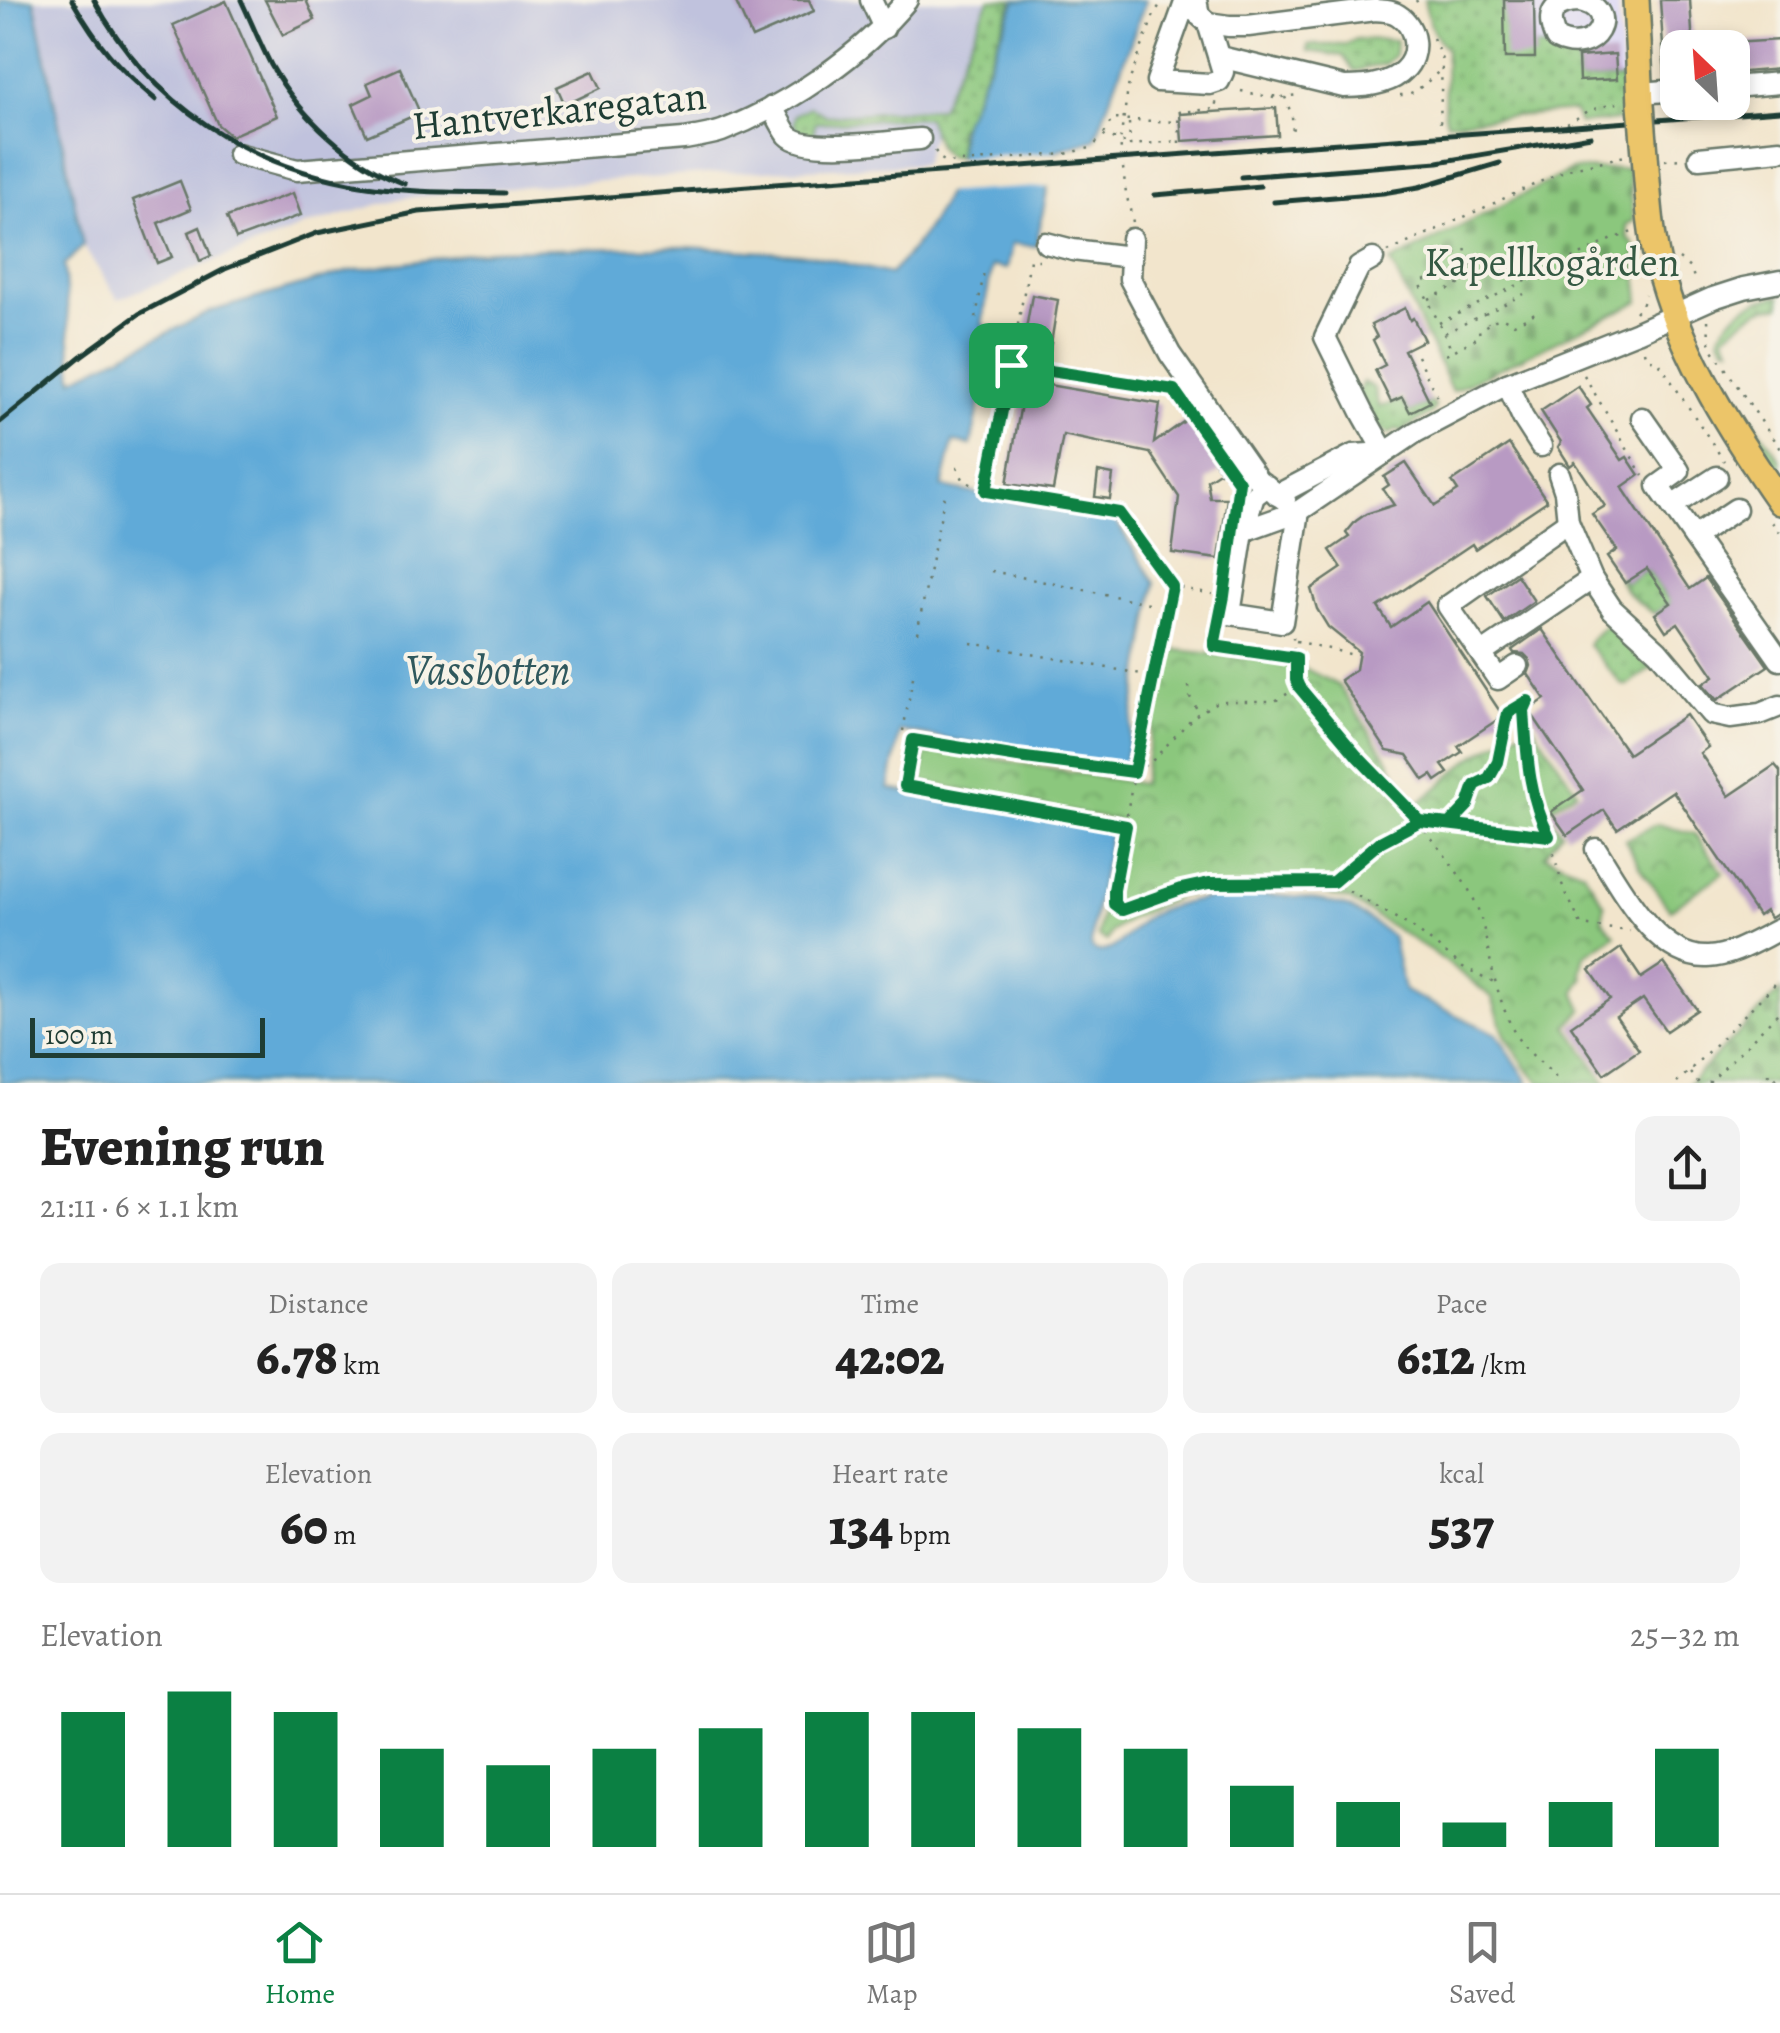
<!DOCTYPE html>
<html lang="en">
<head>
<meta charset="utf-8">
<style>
  :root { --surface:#fff; --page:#f2f2f2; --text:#222; --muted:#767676; --line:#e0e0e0; --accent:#0b8043 }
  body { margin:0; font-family:Alegreya,serif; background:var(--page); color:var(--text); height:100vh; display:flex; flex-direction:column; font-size:38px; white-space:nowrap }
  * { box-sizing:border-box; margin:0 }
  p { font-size:32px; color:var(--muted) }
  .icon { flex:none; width:55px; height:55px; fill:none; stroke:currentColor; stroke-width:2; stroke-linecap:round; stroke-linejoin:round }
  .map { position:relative; height:1083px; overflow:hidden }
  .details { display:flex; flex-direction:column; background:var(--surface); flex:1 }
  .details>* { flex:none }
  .needle { width:65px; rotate:335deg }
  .tools { position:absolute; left:1660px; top:30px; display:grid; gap:20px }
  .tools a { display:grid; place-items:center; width:90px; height:90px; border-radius:20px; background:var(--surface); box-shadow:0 5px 15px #0003; font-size:50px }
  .scale { position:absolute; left:30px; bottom:25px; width:235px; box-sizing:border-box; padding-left:10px; border:5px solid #1f3d34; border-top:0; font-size:28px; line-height:35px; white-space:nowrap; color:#1f3d34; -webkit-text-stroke:8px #f7f3e8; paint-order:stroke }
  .pin { position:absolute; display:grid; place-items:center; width:85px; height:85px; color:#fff; margin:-42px; border-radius:20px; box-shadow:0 5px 15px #0006 }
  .round { display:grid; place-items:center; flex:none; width:105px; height:105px; border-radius:20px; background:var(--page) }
  .headline { display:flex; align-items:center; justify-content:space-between; height:170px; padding:0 40px }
  h1 { font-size:55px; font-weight:800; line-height:75px }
  .stats { display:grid; grid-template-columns:repeat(3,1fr); gap:15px; height:170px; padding:10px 40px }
  .stats div { display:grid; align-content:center; border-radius:20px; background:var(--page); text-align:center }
  .stats b { font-size:50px; font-weight:800 }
  .stats small { font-size:28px; font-weight:400 }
  .stats p { font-size:28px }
  .chart { height:280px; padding:20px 40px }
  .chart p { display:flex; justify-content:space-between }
  .chart svg { width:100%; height:180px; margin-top:10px; stroke:var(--accent); stroke-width:6 }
  .tabs { display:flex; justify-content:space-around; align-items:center; height:140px; border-top:2px solid var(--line); background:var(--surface); font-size:28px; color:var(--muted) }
  .tabs a { display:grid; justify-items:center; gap:5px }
  .tabs .active { color:var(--accent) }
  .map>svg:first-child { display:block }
  .built { fill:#dad6f7 }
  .industrial { fill:#c0c2dd }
  .grass { fill:url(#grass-dots); stroke:#558258; stroke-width:2.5 }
  .cemetery { fill:url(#cemetery-stones); stroke:#558258; stroke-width:2.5 }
  .park { fill:url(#park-crowns); stroke:#558258; stroke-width:2.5 }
  .water { fill:#60aad8; stroke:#407486; stroke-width:2.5 }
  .pier { fill:#f2e5cc }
  .building { fill:#b89ac3 }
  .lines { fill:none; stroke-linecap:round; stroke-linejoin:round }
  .minor-casing { stroke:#697869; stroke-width:25 }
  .major-casing { stroke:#697869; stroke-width:30 }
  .path { stroke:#697869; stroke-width:2.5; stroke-dasharray:2.5 8; stroke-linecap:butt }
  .minor { stroke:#fff; stroke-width:20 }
  .major { stroke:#ecc569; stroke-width:25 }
  .rail { stroke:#1f3d34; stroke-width:5 }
  .major-bridge-casing { stroke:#697869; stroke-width:30; stroke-linecap:butt }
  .major-bridge { stroke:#ecc569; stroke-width:25 }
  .route-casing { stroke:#fff; stroke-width:20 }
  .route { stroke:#0b8043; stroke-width:12 }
  .labels { text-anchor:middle; stroke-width:8; stroke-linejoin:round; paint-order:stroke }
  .street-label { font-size:40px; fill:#1f3d34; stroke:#f7f3e8 }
  .park-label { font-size:40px; fill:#355943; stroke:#f7f3e8 }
  .water-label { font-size:42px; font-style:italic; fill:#2f585d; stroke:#f7f3e8 }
</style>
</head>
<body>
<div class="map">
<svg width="1780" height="1083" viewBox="0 0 1780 1083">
  <defs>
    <pattern id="grass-dots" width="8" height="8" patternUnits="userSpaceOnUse" patternTransform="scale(2.5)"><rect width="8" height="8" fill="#8bc77d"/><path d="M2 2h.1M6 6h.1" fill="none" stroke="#71a367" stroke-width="1.8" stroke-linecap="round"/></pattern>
    <pattern id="cemetery-stones" width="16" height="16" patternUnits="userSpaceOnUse" patternTransform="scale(2.5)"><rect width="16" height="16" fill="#8bc77d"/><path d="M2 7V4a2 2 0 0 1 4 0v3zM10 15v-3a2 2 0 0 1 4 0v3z" fill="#71a367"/></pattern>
    <pattern id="park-crowns" width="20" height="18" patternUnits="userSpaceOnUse" patternTransform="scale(2.5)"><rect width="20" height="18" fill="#8bc77d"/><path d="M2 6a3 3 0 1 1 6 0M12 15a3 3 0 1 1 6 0" fill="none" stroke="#71a367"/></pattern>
  </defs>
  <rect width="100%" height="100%" fill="#f7f3e8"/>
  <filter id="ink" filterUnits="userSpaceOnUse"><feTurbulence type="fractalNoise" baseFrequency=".01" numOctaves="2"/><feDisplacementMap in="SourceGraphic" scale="20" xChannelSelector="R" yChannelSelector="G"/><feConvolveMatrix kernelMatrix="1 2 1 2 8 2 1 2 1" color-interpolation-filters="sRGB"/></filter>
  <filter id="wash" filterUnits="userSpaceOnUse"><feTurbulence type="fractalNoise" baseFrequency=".0048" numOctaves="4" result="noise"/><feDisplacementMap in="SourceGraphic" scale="40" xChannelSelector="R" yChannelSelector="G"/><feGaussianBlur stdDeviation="2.25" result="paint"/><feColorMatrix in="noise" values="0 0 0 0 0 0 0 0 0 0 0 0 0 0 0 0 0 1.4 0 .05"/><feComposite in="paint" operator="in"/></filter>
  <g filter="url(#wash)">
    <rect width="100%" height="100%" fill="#f2e5cc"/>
    <!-- built -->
    <polygon class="built" points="1504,0 1618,0 1622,79 1579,81 1577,52 1535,58 1505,58"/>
    <!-- industrial -->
    <polygon class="industrial" points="35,0 989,0 940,108 923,164 720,173 513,187 398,199 305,226 118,299 83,246"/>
    <!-- grass -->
    <g class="grass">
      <polygon points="989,0 1013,0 968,113 958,129 959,156 947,156 939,148 927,117 815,123 813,137 799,134 794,123 795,115 810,107 827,116 940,108"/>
      <path d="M1424,0H1504L1534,47L1577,51L1579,81L1622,79V120L1579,124L1574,111L1447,122L1444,112L1446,49C1431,32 1429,21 1424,0Z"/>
      <polygon points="1356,39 1396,40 1395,55 1385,64 1354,71 1343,56 1308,51 1308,45 1345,45"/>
      <path d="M1780,295V306C1757,305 1741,323 1724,336L1731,347L1725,346L1719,337C1731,309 1753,301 1780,295Z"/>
      <polygon points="1707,353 1780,459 1780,486 1743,428 1707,358"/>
      <polygon points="1363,382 1374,388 1379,407 1401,401 1410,412 1430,402 1435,406 1432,413 1402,431 1396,429 1390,434 1379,430 1358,392"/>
      <path d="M1647,569L1666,597L1675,600L1655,614C1641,604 1625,596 1619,579L1621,577L1626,583Z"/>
      <polygon points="1609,622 1618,623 1658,663 1629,685 1622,685 1588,645 1593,637"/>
    </g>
    <!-- cemetery -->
    <g class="cemetery">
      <polygon points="1628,168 1634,220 1626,225 1628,239 1634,244 1640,301 1452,391 1391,262 1571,170"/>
      <polygon points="1780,991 1780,1083 1689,1083"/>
    </g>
    <!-- park -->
    <g class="park">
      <path d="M1166,649L1292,662L1339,686L1388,759L1409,797L1417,803C1436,793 1450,774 1468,761C1487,746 1511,736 1532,724L1577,791L1546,811L1561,832L1544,855L1583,871L1605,905L1602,919L1615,935L1585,955L1581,971L1583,978L1575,991L1583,1010L1567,1026L1606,1083H1541L1527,1069L1505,1035L1492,997L1433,952L1349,900L1303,888L1211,890L1180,896L1133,917L1111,932L1107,941L1098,936L1117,821L921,782L925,751L938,753L939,749L1142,784Z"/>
      <polygon points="1657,824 1695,834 1723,873 1670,910 1643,872 1625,840"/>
    </g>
    <!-- water -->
    <path class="water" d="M0,0H34L83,246L64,265L73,379L212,311L350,271L495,250L686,247L812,255L890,274C921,243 948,202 958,159C962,142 957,128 968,113L1016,0H1146L1095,139L1055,151L1036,246L1012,244L1007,269L992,266L982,325L996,329L971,445L953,442L942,487L1115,520L1155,583L1124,769L900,731L889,789L1111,829L1093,925L1091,946L1095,951C1118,954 1128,931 1144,919C1185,890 1300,890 1347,907C1363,913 1378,927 1392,936L1404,991L1497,1034L1529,1083H0Z"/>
    <!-- pier -->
    <polygon class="pier" points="1072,151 1059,155 1054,186 940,193 953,159"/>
    <g id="blocks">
      <!-- building -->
      <g class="building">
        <polygon points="265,0 306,0 315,20 283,35"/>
        <polygon points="735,0 809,0 814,11 752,38"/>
        <polygon points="1504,0 1534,0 1535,58 1505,58"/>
        <polygon points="1660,0 1690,0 1693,48 1678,48 1678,76 1665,77"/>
        <polygon points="226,1 277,116 231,136 218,125 173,25"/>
        <polygon points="1780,40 1780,69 1732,73 1732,43"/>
        <polygon points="1615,54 1617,79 1579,81 1578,57"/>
        <polygon points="400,68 420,113 367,136 353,104 372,95 367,83"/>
        <polygon points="593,71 601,88 565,105 557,87"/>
        <polygon points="1276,108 1278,135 1182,141 1180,114"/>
        <polygon points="180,181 191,209 158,223 172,257 157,263 133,200"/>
        <polygon points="293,193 301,215 236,239 227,217"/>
        <polygon points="200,227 211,256 200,261 189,232"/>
        <polygon points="1032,295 1058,300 1049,356 1022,352"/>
        <polygon points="1405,308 1410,320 1413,318 1424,340 1404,350 1430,402 1410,412 1402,397 1391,402 1375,370 1385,365 1373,340 1377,337 1371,325"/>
        <polygon points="1025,381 1160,404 1154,443 1186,420 1221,471 1207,480 1210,498 1227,498 1219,559 1172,553 1179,497 1150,453 1063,435 1053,490 1007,484"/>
        <polygon points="1578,386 1591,405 1587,408 1622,460 1627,457 1639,475 1622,487 1690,589 1706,578 1768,666 1717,700 1703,684 1714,676 1678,623 1666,631 1655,614 1671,603 1647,569 1625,583 1607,557 1617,550 1592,514 1605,506 1575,462 1570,466 1558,447 1561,442 1541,411"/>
        <polygon points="1509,444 1547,501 1475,549 1472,544 1378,607 1391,627 1427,602 1503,716 1458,746 1462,752 1442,765 1448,773 1436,781 1432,775 1424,780 1407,755 1387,751 1340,680 1356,669 1359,652 1328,627 1317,609 1311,589 1342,568 1330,550 1349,537 1346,533 1356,521 1366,514 1394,505 1383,489 1389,485 1384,477 1406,463 1435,506 1458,491 1452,482"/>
        <polygon points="1098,472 1113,475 1110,499 1095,497"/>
        <polygon points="1517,575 1534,601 1504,622 1487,596"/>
        <polygon points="1542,629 1628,754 1686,715 1708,747 1700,753 1729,796 1775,765 1780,771 1780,912 1770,918 1765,911 1758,916 1673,791 1617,829 1604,810 1567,835 1551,812 1583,790 1529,710 1545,699 1528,674 1531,666 1529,659 1524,654 1514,653 1512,650"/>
        <polygon points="1621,948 1641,978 1664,963 1697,1010 1666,1031 1643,999 1616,1017 1639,1050 1604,1074 1571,1026 1610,999 1590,970"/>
      </g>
    </g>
  </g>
  <g filter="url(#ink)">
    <use href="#blocks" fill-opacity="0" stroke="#697869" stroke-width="2.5"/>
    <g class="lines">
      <defs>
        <g id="minor">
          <polyline points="871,0 884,28"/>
          <polyline points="1186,0 1157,81 1210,84 1219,81 1223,72 1208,23 1199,15 1196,0"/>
          <path d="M1579,1C1622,9 1596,59 1556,39C1545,15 1552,2 1579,1Z"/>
          <path d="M1208,23L1229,26H1248L1375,10C1383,11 1391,10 1398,15C1417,27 1420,55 1404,70C1390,85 1363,87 1344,87L1220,57"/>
          <polyline points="1732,87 1780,83"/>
          <polyline points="1641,93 1678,90"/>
          <path d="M772,107C777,116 782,127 788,135C806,154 893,141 920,139"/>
          <path d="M238,154L297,170L684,139C696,137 710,135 722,131C790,104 861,56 907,0"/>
          <polyline points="1699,158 1780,150"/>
          <polyline points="1132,239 1130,279 1170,354 1258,480 1285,500"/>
          <polyline points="1046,243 1073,250 1130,257"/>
          <polyline points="1507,384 1523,418 1541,446"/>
          <polyline points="1642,418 1679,471 1658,486 1780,660"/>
          <polyline points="1559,474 1565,492 1568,522 1592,579 1612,609 1658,651 1711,714 1730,718 1760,714 1780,706"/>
          <polyline points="1267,486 1254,496 1243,531 1230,614 1282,622 1299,511"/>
          <polyline points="1277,495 1353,455 1385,453 1363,414 1325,337 1359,267 1373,259"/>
          <polyline points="1672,506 1717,477"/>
          <polyline points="1243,531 1299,511 1416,432 1507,384 1637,332 1713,298 1744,288 1780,281"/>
          <polyline points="1694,537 1736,509"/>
          <polyline points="1481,654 1592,579"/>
          <polyline points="1517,666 1498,679 1448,606 1568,522"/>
          <path d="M1596,849C1620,886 1656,959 1708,957C1733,956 1759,939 1780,929"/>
        </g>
        <g id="major">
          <polyline points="1636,0 1641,104"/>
          <path d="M1644,142C1648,188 1649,235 1662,279C1686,361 1732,433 1780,502"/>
        </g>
      </defs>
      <!-- minor casing -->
      <use href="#minor" class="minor-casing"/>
      <!-- major casing -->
      <use href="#major" class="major-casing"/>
      <!-- path -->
      <g class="path">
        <polyline points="1416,0 1420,8"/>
        <polyline points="1433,38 1442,60 1440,125"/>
        <polyline points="1241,91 1274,98"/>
        <polyline points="1274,95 1274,98 1298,95"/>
        <path d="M1400,95C1417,95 1428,80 1442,69"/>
        <polyline points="1285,97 1292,116 1293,135"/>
        <polyline points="1129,123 1130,145 1179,141"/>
        <polyline points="1567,124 1590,110 1621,102"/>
        <polyline points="1104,134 1112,119 1177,122"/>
        <polyline points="1179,143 1178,112 1216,109 1216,99"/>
        <polyline points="935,151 941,159 948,163 1065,154 1090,148 1106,135 1130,145"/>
        <polyline points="1665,160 1682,159"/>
        <polyline points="1133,222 1126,193 1120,142 1129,82 1155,12 1164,0"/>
        <polyline points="1388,252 1568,169 1625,156"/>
        <polyline points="1679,259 1691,269 1696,284"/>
        <polyline points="1446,269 1444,261 1460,251 1467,250 1474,264 1454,275 1446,269 1420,283 1452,351"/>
        <polyline points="1429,299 1513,259"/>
        <polyline points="1635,312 1643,303 1645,294"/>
        <polyline points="1485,314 1524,294"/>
        <polyline points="976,318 984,271"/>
        <polyline points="1708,320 1709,339 1713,350 1780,449"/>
        <polyline points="1439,323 1613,239 1632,232"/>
        <polyline points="1445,333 1484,314 1488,323"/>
        <polyline points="1644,351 1645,355 1660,364 1724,461"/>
        <polyline points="1446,355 1480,336 1479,330 1495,320 1503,318 1514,324 1539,311"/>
        <polyline points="1417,356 1439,401"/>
        <polyline points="1011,365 1174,390"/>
        <polyline points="1584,375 1643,476"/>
        <polyline points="957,467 964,481 986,491 1119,513 1172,586 1212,594"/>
        <polyline points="987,490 1030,260 1039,260"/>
        <polyline points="1772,522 1780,533"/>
        <polyline points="991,571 1153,604"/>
        <polyline points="1172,586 1134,772 1114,890 1114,904 1122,910 1181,889 1209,883 1333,882 1415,929 1463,967 1496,983"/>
        <polyline points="1218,625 1214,646 1294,658"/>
        <polyline points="917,633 946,489"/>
        <path d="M1293,637L1296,680L1299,687C1354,754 1420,814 1467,887C1482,910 1484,933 1490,959C1495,983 1503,1010 1514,1032C1525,1053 1546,1064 1560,1083"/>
        <polyline points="1296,641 1358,656"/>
        <polyline points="971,643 1141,674"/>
        <polyline points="1189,686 1190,697 1198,711"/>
        <polyline points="1528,701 1524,710 1526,735 1536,810 1549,836 1562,884 1581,925 1630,931"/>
        <polyline points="903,731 913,677"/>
        <polyline points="1451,823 1468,805 1475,785 1489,778 1498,762 1508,713 1527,702"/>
        <polyline points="1124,825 905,785 913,739 1018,757 1134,772 1152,761 1193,717 1215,703 1225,701 1275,701 1299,687"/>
        <polyline points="1334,881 1380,842 1420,821 1549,836"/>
        <polyline points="1690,1073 1699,1083"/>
        <polyline points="1677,1083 1780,979"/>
        <polyline points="1709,1083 1780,1011"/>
        <polyline points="1760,1083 1770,1073 1780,1083"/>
      </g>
      <!-- minor -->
      <use href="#minor" class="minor"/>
      <!-- major -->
      <use href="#major" class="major"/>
      <!-- rail -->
      <g class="rail">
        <path d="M72,0C98,45 116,66 156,100"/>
        <path d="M94,0C150,104 250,169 367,186C412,193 459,192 504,193"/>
        <path d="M241,0C251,21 260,44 271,65C300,116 349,163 405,184"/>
        <polyline points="1241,177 1438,162 1591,136"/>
        <polyline points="1155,195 1260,186"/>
        <polyline points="1274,202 1383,193 1419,187 1500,163"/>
        <polyline points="0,422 81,356 139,314 225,269 317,233 419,212 761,185 1780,111"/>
      </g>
      <defs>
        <polyline id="major-bridge" points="1641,104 1644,142"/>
      </defs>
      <!-- major-bridge casing -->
      <use href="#major-bridge" class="major-bridge-casing"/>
      <!-- major-bridge -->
      <use href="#major-bridge" class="major-bridge"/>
    </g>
  </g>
  <g class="lines" filter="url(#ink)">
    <defs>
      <path id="route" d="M1011,365L986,491L1119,513L1172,586L1134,772L1018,757L913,740L905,786L1126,826L1114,890V904L1122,910L1181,889L1209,883L1333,882L1380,842L1420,821L1549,836C1528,795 1527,755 1524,710L1528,701L1508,713L1498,762L1489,778L1475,785L1468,805L1450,824L1420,821L1357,756L1299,687L1296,680V658L1214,646L1224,596L1239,482L1174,390L1011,365"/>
    </defs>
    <!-- route casing -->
    <use href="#route" class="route-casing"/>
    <!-- route -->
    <use href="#route" class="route"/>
  </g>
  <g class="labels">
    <!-- street labels -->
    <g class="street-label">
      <text transform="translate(559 110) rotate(-6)" y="14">Hantverkaregatan</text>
    </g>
    <!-- park labels -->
    <g class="park-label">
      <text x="1552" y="276">Kapellkogården</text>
    </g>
    <!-- water labels -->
    <g class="water-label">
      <text x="488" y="684">Vassbotten</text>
    </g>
  </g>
</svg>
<div class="tools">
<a><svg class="needle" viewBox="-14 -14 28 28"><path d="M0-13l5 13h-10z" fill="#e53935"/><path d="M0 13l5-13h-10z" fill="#767676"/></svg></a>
</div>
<div class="scale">100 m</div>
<div class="pin" style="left:1011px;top:365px;background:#1e9e55"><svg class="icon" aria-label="arrive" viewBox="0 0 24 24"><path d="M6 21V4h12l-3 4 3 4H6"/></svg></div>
</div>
<section class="details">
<div class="headline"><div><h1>Evening run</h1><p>21:11 · 6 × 1.1 km</p></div><a class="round"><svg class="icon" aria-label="share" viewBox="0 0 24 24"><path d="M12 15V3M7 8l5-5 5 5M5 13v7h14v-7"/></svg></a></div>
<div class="stats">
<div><p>Distance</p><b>6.78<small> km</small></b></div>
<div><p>Time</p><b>42:02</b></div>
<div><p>Pace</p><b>6:12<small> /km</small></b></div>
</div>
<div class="stats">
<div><p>Elevation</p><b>60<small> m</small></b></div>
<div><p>Heart rate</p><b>134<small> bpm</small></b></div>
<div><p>kcal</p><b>537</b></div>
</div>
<div class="chart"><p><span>Elevation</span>25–32 m</p>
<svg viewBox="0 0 160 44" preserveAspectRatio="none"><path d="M5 44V11M15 44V6M25 44V11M35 44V20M45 44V24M55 44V20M65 44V15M75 44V11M85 44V11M95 44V15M105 44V20M115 44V29M125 44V33M135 44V38M145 44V33M155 44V20"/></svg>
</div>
</section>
<nav class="tabs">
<a class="active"><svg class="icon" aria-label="home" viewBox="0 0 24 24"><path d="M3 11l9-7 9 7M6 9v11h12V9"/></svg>Home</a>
<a><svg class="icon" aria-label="map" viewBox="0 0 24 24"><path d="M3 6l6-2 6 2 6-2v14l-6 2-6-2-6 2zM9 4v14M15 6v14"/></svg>Map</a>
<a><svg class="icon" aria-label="saved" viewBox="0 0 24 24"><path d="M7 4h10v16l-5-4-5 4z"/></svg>Saved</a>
</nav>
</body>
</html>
